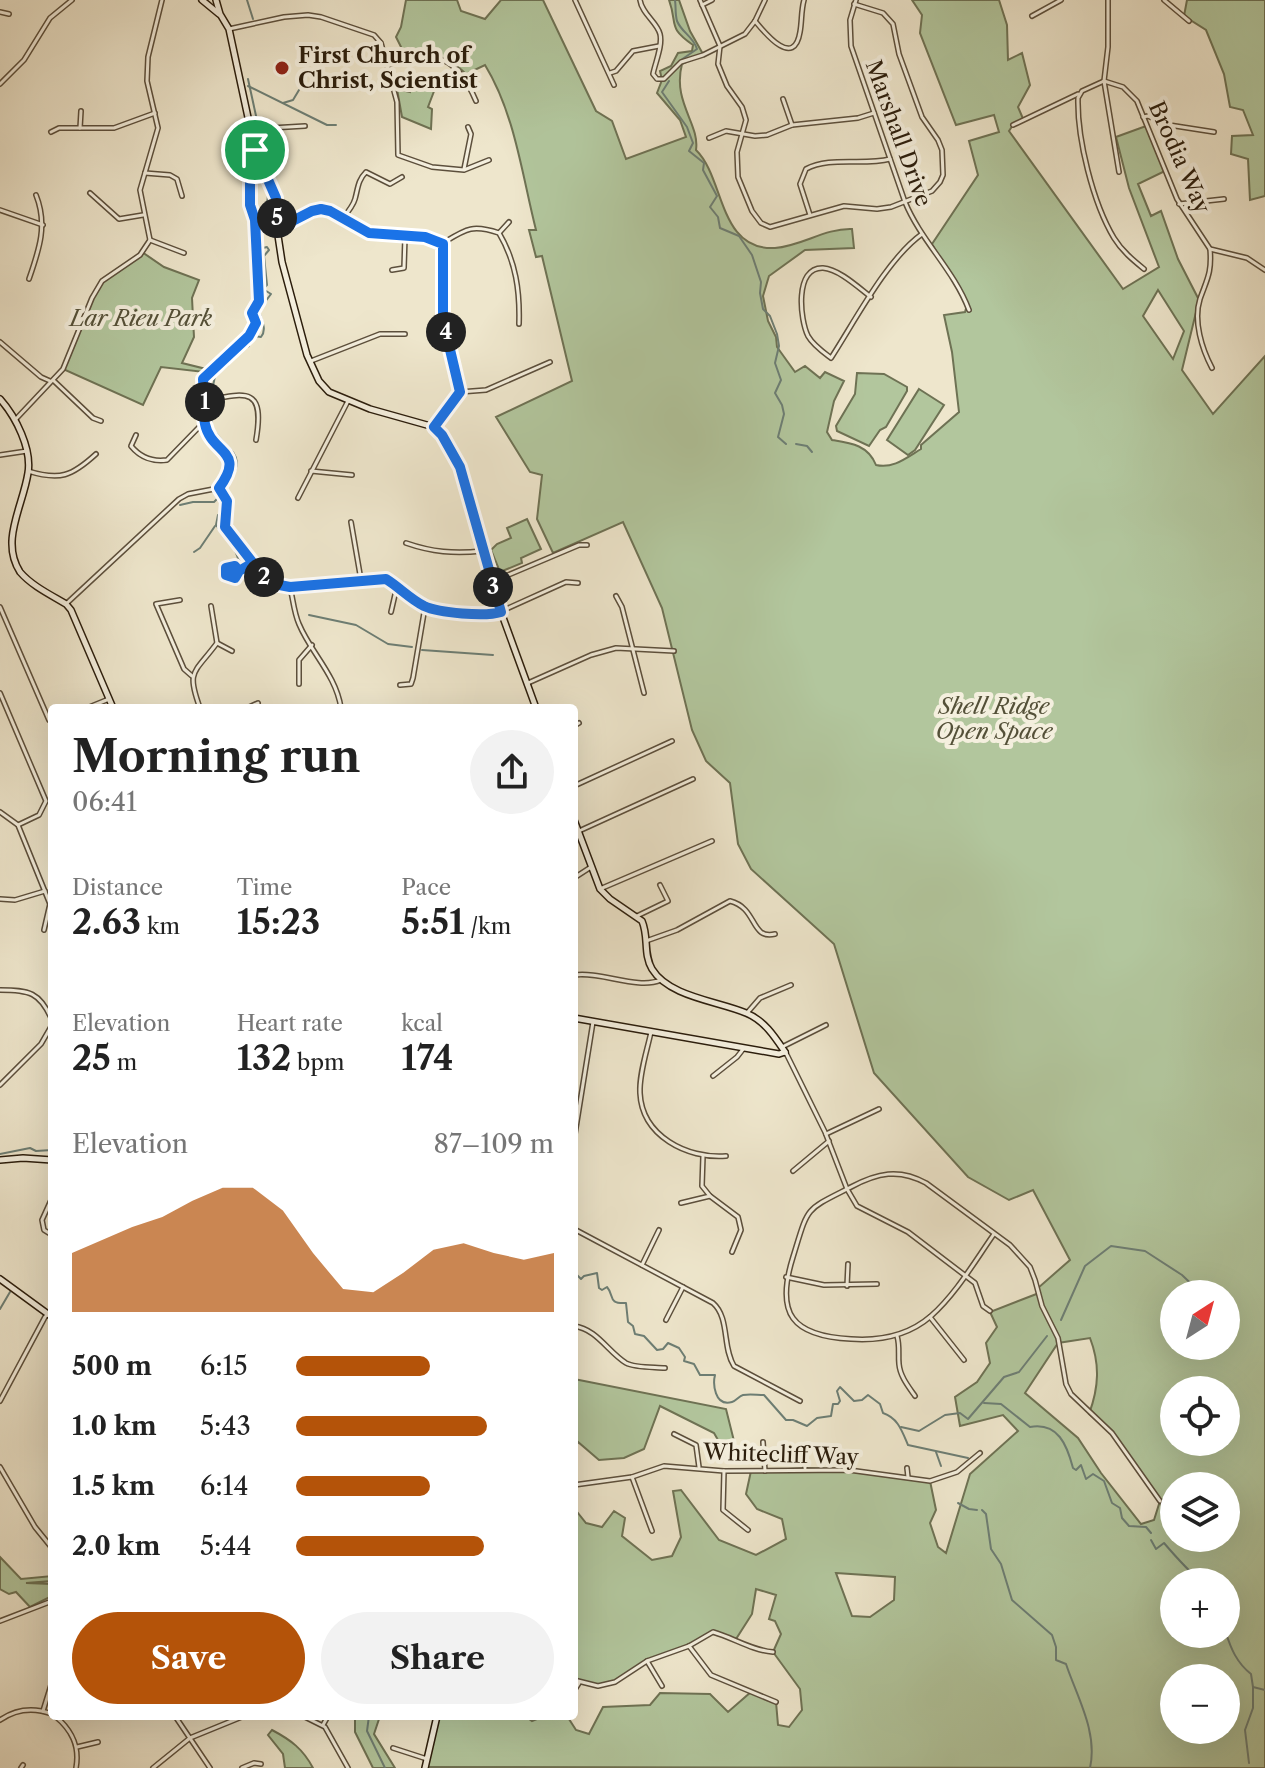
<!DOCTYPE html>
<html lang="en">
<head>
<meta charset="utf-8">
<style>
  :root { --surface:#fff; --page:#f2f2f2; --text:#222; --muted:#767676; --accent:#b45309 }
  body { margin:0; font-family:"Libre Caslon Text",serif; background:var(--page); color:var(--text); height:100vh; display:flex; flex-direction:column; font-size:30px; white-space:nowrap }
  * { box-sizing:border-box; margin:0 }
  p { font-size:26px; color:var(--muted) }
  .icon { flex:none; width:44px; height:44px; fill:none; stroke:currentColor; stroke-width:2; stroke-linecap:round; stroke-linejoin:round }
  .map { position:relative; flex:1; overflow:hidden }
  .details { position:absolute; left:48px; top:704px; width:530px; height:1016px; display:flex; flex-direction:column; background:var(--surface); border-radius:8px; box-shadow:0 8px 32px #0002 }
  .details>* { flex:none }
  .needle { width:52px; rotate:36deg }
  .fabs { position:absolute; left:1160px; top:1280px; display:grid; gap:16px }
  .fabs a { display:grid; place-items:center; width:80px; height:80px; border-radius:50%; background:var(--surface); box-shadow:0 8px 32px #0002; font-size:40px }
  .pin { position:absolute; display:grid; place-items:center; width:68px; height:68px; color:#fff; margin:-34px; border:4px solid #fff; border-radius:50%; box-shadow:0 2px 8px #0007 }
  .km { position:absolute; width:40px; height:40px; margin:-20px; border-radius:50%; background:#222; color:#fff; font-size:22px; line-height:40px; text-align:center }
  .round { display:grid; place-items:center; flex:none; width:84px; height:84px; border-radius:42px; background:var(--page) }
  .head { display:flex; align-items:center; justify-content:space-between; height:136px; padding:0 24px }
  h1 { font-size:44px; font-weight:800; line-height:60px }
  .stats { display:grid; grid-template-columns:repeat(3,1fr); gap:12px; height:136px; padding:8px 24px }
  .stats div { display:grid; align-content:center }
  .stats b { font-size:34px; font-weight:800 }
  .stats small { font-size:22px; font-weight:400 }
  .stats p { font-size:22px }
  .chart { height:224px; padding:16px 24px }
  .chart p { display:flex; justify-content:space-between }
  .chart svg { width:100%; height:144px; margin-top:8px; fill:var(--accent); opacity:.7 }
  .cta { display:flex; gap:16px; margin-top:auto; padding:16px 24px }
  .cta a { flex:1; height:92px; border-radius:48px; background:var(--accent); color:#fff; font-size:32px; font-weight:800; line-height:92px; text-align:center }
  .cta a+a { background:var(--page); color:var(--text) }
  ul { padding:0 24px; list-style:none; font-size:26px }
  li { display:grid; grid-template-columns:128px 96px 1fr; align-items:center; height:60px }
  li i { height:20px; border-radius:10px; background:var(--accent) }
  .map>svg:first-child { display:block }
  .green { fill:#b2c69d; stroke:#6e7254; stroke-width:2; fill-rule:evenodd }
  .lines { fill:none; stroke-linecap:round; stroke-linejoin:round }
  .stream { stroke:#6d7e74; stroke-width:2 }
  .street-casing { stroke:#5c4f3c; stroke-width:6 }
  .secondary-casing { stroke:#2b1d0c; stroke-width:8 }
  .street { stroke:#f4efde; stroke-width:3 }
  .secondary { stroke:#f4efde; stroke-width:5 }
  .route-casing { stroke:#fff; stroke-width:16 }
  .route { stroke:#1a73e8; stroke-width:10 }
  .poi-dot { fill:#8f2418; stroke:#f4efde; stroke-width:3 }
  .labels { text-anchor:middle; stroke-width:8; stroke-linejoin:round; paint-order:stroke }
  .poi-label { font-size:22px; font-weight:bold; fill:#2b1d0c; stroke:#f4efde; text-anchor:start }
  .street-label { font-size:22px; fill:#2b1d0c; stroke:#f4efde }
  .park-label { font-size:22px; font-style:italic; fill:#545038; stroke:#f4efde }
</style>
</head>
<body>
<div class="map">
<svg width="1265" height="1768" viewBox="0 0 1265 1768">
  <rect width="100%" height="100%" fill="#eee6cc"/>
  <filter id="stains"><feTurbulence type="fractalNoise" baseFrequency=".0025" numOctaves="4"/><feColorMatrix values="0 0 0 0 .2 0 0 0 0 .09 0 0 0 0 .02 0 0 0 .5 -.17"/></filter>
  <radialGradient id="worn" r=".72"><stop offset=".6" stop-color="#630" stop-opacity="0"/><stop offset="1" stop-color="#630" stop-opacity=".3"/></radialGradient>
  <!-- green -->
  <g class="green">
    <path d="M406,0H457L461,11L485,19L501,0H543L596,111L612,121L626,159L686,137L680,120L657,93L662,80L660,71L671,66L678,53L692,51L693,45C667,27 678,25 669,0H679L690,31L703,54L682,64C672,102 700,124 696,150C725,178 718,251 775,248C802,246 825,228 852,229L854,248L805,250L769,276L763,296L768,321L776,337L777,347L795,372L805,366L820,378L825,372L844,381L834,401L827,432L832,440C851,443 868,445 876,465C893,469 906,458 921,449V445L959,412L952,352L944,315L965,312L967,305L932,244L978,175L969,141L999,132L994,115L956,125L920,33L922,15L912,0H999L1007,25L1008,60L1022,53L1030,85L1018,107L1024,121L1013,125L1009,131L1123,289L1159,267L1129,188L1116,137L1146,126L1165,171L1138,184L1151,216L1161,211L1178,259L1199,300L1182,370L1213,414L1265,356V1768L425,1767L437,1716H525L532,1721L544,1716H567L576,1730L589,1734L603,1707L650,1705L660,1693L710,1694L728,1712L751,1692L776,1702L778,1725L789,1727L802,1710L800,1689L773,1652L781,1634L775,1621L769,1619L776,1595L756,1589L752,1614L736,1639L713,1632L689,1646L647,1661L615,1682L598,1686L574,1680V1508L586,1523L602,1527L614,1511L625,1518L622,1536L652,1560L672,1556L681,1537L673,1491L681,1490L719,1540L756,1555L786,1539L782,1519L757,1509L746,1494L751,1471L805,1468L849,1470L930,1481L936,1510L930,1523L938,1547L946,1553L970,1474L1018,1431L1003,1415L960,1426L955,1397L977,1382L990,1363L986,1343L997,1327L990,1312L1039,1293L1038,1288L1070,1260L1033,1190L1009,1200L968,1177L874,1073L834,944L751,869L738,844L730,783L706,761L692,730L662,608L623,522L553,553L537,519L542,475L530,472L496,417L572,381L542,256L536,257L529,230H536C522,175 515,114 485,65L466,74C448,56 430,51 405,55L396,37L401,27ZM1158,290L1184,331L1173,359L1143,316ZM1174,1294H1226V1346H1174ZM1090,1338C1100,1364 1099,1387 1089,1414L1112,1433L1160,1501L1174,1494V1486H1226V1538H1174V1524L1166,1518L1160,1501L1154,1520L1141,1524L1101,1473L1078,1438L1025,1393L1058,1343ZM1174,1390H1226V1442H1174ZM836,1573L895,1577L894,1600L870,1617L852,1616ZM1174,1582H1226V1634H1174ZM1174,1678H1226V1730H1174Z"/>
    <polygon points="1187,0 1265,0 1265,196 1250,200 1248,159 1231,154 1232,136 1253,135 1243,110 1230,107 1224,74 1206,30 1184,16"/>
    <polygon points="413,81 436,86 428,107 432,109 431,129 402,117 397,89 410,92"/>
    <polygon points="142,252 164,267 199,280 192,298 194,337 182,363 206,369 204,372 161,367 143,405 63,369 92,298 102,281"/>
    <polygon points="857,373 884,374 907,387 907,391 886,427 880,430 869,446 837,431 836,426 855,394"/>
    <polygon points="919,389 944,405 915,450 908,455 887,440"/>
    <polygon points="527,519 541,549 521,558 522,563 500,572 491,550 497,544 511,538 507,528"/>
    <polygon points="574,1379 726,1409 736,1449 722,1447 714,1433 660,1406 644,1449 624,1458 599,1460 578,1442 574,1451"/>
    <polygon points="0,1557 21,1579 52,1576 52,1581 26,1583 52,1584 52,1596 30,1607 16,1592 9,1594 0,1589"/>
    <polygon points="355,1716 380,1716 374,1734 395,1768 373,1768 355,1732"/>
    <path d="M272,1730C291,1740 303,1749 313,1768H285L283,1754L268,1735Z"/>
  </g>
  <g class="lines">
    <!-- stream -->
    <g class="stream">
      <polyline points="247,0 253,19"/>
      <path d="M675,0C676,7 675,14 677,21C682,33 693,36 697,49L681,60"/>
      <polyline points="248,79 258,125"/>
      <polyline points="669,81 662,92 687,127 693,143 689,151 704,163 703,170 717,196 710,207 718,217 720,228 739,236 752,255 761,282 760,293 763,309 770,316 777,334 779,346 775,363 781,380 775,393 782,405 784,414 778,437 786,444"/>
      <polyline points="248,86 327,125 336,125"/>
      <polyline points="283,103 293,100 299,90"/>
      <polyline points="259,130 269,158 266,161"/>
      <path d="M251,339L254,336L261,337C268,328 260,319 259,310L271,294L263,289L267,285L264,256L269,250L267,247L259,249C256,232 267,213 268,195C268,185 259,180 260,170"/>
      <polyline points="233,359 240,350 249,346"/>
      <polyline points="212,391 215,376 228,365"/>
      <path d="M212,406V428C232,456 249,453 225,490"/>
      <polyline points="796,444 807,446 812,452"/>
      <polyline points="180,505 193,502 214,502 219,497"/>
      <polyline points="218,515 216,525 233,545 239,561 245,564"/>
      <polyline points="194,552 200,548 215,526"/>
      <polyline points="309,615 356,625 388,644 412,647"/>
      <polyline points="422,650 493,655"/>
      <polyline points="0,1154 30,1148 36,1151 52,1150"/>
      <path d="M574,1272L581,1279L584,1276L597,1273L599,1288L602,1290L607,1287C615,1296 607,1304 626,1303L628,1322L633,1326L635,1334L644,1336L657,1350L663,1349L668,1343L679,1348L685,1357L684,1361L694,1364L700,1375H715C713,1383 714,1407 732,1402C736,1401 739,1396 743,1395C750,1394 757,1395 764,1395L786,1420H793L807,1426L817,1418L831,1416L833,1404H838L840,1401L837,1391L840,1387L854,1401L862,1400L868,1395L880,1404L883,1413C898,1418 902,1431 908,1445L968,1458"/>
      <polyline points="0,1309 10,1292"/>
      <polyline points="1061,1320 1085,1266 1111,1246 1145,1251 1182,1275 1202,1294"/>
      <path d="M984,1403L1001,1404L1030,1427C1058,1422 1067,1445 1073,1468L1076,1470L1081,1465L1086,1479L1093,1474L1104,1481L1112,1503L1120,1508L1122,1518L1129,1526L1146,1527L1151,1533"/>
      <polyline points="901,1427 919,1431 945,1415 960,1413 968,1419 1004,1377 1019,1372 1047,1336"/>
      <polyline points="936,1452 941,1466"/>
      <polyline points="958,1503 969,1509 977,1510"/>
      <path d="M982,1510L986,1514L991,1549L1001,1564L1012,1600L1052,1635L1056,1647V1660L1066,1664C1077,1697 1098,1732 1090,1768"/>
      <path d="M1151,1540L1156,1549L1164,1543C1176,1557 1188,1571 1202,1582"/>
      <path d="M1226,1633C1231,1649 1237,1663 1251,1674L1253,1687L1265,1690"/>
      <polyline points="369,1716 367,1731 385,1768"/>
      <polyline points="1249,1763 1245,1730 1253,1708 1253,1687"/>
    </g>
    <defs>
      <g id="street">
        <polyline points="575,0 614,85"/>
        <path d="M640,0C642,14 657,22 660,34C663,46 655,63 653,74L657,79H664L681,62L703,55L745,34L755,21L765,0"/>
        <polyline points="700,0 720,46 718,64 727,86 742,107 746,120 737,152 738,177 752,211 761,223 770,227 844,206 877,209 891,207 932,191 940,182 943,175 942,150 938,140 922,117 899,54 893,24 883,13 854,4"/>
        <path d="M856,0L850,20L851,46L905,202C921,241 954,270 969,310"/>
        <polyline points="1108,0 1108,47 1104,81 1119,172"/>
        <polyline points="1164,0 1189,21"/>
        <polyline points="702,5 712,0"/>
        <polyline points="0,12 9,14"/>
        <polyline points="1032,16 1061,0"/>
        <path d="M755,21C765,33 794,69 800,32C802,21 801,11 804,0"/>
        <polyline points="229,29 284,17 308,15 321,17 374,35 381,43 397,102 398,155 432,167 464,170 489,160"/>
        <path d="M387,65C434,50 456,54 476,101"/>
        <polyline points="610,73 616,71 633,51 659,46"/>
        <polyline points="1104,81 1123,87 1137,101 1177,199 1210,249 1247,258 1265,270"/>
        <path d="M1104,81L1082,91L1078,98C1077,139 1093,203 1114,238C1122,251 1133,260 1144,269"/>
        <polyline points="0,84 24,60 50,18 72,0"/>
        <polyline points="783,99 792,125"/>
        <polyline points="1143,117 1148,116 1169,125 1214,132"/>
        <polyline points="1013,125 1078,94"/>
        <polyline points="80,128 81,111"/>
        <polyline points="252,129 305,126"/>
        <polyline points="51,132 59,128 114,128 155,113"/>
        <polyline points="709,138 726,131 755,136 767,135 792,125 858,118 874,113"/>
        <polyline points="464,169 471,134 468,127"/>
        <polyline points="145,173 170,175 177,179 182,196"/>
        <polyline points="90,193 119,219 143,215"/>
        <polyline points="1179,204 1224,199"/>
        <polyline points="0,210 43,225"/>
        <path d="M810,215L800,184L806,169C830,156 863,166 890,159"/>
        <path d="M343,218C348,212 353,206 355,199C358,188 358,180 366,172L390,184L402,177"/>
        <path d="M279,228C291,222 305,211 319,210C338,209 351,227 369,233C392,240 416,234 443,244V320L460,392L434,427"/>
        <polyline points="499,233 509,222"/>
        <polyline points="150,240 184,253"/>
        <path d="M443,243C466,229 472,224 499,233C516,262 520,291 519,324"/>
        <path d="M1210,249C1212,273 1207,279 1200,299C1193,321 1202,349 1212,368"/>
        <polyline points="392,270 404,268 405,237"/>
        <path d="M29,279C39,250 48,225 36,195"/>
        <path d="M871,297C859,288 839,269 823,268C794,267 800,320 808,336C813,345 823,352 831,358C855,321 887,259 922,234"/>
        <polyline points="0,342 41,377 50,381"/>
        <polyline points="311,361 380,334 405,334"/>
        <polyline points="54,381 93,418 101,421"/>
        <polyline points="460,392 486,390 550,362"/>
        <path d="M205,401C247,392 265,387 256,440"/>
        <polyline points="15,420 63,369 92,298 102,281 140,255 150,240 140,190 158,128 147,81 148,57 162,0"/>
        <path d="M136,435L131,446C140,457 153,462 167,460L204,422"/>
        <polyline points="0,455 27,451"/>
        <path d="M28,471C60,481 72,476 96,454"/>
        <polyline points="311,471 352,475"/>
        <path d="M219,488L227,501L225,527C238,544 251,568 268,582C287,596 357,580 380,578L386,579L425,607L445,611L493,615L566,582L578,583"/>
        <polyline points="298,498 348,401"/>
        <polyline points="351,522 361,580"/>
        <path d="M406,543C432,552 454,554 482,551"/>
        <circle cx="232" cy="572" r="7"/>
        <polyline points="239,571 253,563"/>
        <polyline points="494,581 579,545 587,545"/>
        <path d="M290,587C293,599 294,613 299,624C311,653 336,675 341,708"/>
        <polyline points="616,596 622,607 644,693"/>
        <polyline points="180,600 156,604 184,669 192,676"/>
        <path d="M66,604L179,499L188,494L219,488C247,451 211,453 205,424C202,410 204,393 203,379L205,375L249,336L256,323L252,313L259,301L255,220L250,205V183L254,154"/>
        <polyline points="0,607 49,720"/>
        <polyline points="391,612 397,586"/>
        <polyline points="217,643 232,651"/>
        <polyline points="528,683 591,655 616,648 674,651"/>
        <polyline points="299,684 299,660 312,645"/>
        <polyline points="400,685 411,684 413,678 425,607"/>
        <polyline points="0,693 46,801 39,815 18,825"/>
        <polyline points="87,708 109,699"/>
        <path d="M200,708C186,670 194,674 217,643L211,606"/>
        <polyline points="247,708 258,703"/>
        <polyline points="574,726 579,723"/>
        <polyline points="574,786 672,741"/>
        <polyline points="0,812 18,825 50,904"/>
        <polyline points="579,831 693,779"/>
        <polyline points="574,878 591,867"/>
        <polyline points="600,889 712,841"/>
        <polyline points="0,899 15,900 45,891"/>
        <polyline points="637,916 668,901 660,885"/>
        <polyline points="44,930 50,904"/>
        <path d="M646,941L677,930L730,901C758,908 750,940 775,934"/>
        <path d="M574,975C601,971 637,990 661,980"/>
        <path d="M0,990C29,990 40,992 52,1020"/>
        <polyline points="747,1013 760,998 791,985"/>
        <path d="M651,1032C647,1051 639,1074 640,1093C642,1136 687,1159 726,1156"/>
        <polyline points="782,1047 826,1025"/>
        <polyline points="786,1053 825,1132 847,1189 857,1206 908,1232 975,1283 983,1306 990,1311"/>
        <polyline points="713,1076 737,1057 744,1048"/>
        <polyline points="0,1085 41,1044 52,1025"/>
        <polyline points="826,1134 879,1109"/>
        <polyline points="574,1140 593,1022"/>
        <polyline points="793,1171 829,1141"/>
        <polyline points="710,1196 738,1217 741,1230 732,1252"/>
        <polyline points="52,1198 42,1220 44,1230 52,1235"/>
        <polyline points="681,1203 710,1196 702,1186 703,1156"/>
        <path d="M574,1229L713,1303C730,1318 722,1347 734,1366L800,1401"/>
        <path d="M994,1234C975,1261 956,1294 931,1316C908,1336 880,1341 851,1339C792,1336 775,1314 793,1257C809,1205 804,1211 851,1187C877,1173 899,1168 926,1183L1010,1245L1030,1267L1035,1280L1042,1306L1058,1338L1066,1384L1071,1394L1112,1433L1160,1501"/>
        <polyline points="642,1265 659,1230"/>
        <polyline points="786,1277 824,1285 877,1284"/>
        <polyline points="847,1286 848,1264"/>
        <polyline points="930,1317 964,1360"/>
        <polyline points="666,1320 683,1287"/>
        <path d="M574,1326C597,1329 608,1352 626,1363C635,1368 654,1367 665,1368"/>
        <path d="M897,1336C900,1346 898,1354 899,1364C900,1376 908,1386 915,1396"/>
        <polyline points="0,1401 45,1317 52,1310"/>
        <polyline points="674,1434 696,1445 699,1467"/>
        <polyline points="763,1442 765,1471"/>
        <polyline points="805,1452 805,1468"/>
        <polyline points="0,1467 35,1527 52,1548"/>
        <polyline points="907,1468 908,1477"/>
        <polyline points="849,1470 851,1457"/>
        <polyline points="724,1471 723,1510 748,1530"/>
        <polyline points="632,1477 652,1531"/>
        <polyline points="574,1485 632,1477 664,1466 724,1471 849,1470 930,1481 957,1472 980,1453"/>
        <polyline points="0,1621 52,1601"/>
        <polyline points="689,1646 711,1675 776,1702"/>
        <polyline points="647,1661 662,1686"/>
        <path d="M574,1680L598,1686L615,1682L647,1661L689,1646L713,1632C734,1638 751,1650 773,1652"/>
        <polyline points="574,1691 579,1683"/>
        <polyline points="43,1711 52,1682 52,1665"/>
        <path d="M55,1716C72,1730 80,1746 76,1768"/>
        <polyline points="175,1716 210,1768"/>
        <polyline points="303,1716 325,1727 348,1768"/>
        <path d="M0,1720C16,1709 33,1707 52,1714"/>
        <polyline points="323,1725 328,1716"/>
        <polyline points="77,1747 98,1742"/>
        <polyline points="393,1748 427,1759"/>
        <polyline points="21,1768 23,1765"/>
        <polyline points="153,1768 190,1738 244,1716"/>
        <polyline points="242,1768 254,1763 261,1764"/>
      </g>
      <g id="secondary">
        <polyline points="202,0 219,14"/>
        <polyline points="216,0 220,14 229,29 255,150 276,198 277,229 282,262 307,355 319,381 329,392 370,409 434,427 442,435 460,467 501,612 536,708"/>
        <path d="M0,399C16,417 32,449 28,473C23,506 0,541 20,572C32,586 51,595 66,604L71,610L113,708"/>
        <path d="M574,820L600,889L610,899L642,921C649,937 643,954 652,969C669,997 718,1001 746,1013C764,1020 775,1037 785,1052"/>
        <polyline points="574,1018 779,1054 785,1052"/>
        <polyline points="0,1160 23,1158 52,1160"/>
        <polyline points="0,1279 52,1317"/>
        <polyline points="425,1768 437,1716"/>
      </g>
    </defs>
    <!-- street casing -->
    <use href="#street" class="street-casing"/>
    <!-- secondary casing -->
    <use href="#secondary" class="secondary-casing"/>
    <!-- street -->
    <use href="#street" class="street"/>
    <!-- secondary -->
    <use href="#secondary" class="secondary"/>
  </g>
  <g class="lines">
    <defs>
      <path id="route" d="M255,150L250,183V205L255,220L259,301L252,313L256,323L249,336L203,379C204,393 202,410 205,424C211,454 247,450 219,488L227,501L225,527L253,563L239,571L235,566L226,568V575L235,578L239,571L251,564L253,563L269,583L290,587L386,579C399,587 410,599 424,606C439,613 485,617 501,612L460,467L442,435L434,427L460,392L443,320V244L425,237L369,233L330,211L321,209L312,211L277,229L276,198L255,150"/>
    </defs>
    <!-- route casing -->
    <use href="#route" class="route-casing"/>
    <!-- route -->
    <use href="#route" class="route"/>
  </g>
  <!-- markers -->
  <circle class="poi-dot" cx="282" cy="68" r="8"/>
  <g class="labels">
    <!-- poi labels -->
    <g class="poi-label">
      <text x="298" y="63">First Church of<tspan x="298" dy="25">Christ, Scientist</tspan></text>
    </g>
    <!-- street labels -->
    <g class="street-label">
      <text transform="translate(899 133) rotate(70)" y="8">Marshall Drive</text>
      <text transform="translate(1180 157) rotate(66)" y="8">Brodia Way</text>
      <text transform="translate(781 1454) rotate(2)" y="8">Whitecliff Way</text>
    </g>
    <!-- park labels -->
    <g class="park-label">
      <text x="141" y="326">Lar Rieu Park</text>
      <text x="994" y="714">Shell Ridge<tspan x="994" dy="25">Open Space</tspan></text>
    </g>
  </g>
  <rect width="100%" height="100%" filter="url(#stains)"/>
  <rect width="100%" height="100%" fill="url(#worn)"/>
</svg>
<div class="fabs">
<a><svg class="needle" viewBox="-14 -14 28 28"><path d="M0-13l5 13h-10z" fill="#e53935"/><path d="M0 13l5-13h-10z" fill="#767676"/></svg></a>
<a><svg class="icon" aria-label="locate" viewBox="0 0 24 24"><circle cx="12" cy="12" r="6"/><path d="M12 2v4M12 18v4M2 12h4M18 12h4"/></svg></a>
<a><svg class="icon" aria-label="layers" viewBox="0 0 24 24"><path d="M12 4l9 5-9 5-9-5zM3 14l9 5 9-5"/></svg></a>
<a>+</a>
<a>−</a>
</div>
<div class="pin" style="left:255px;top:150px;background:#1e9e55"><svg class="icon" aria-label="arrive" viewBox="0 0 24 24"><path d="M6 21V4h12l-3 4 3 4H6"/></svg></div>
<b class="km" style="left:205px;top:402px">1</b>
<b class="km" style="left:264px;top:577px">2</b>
<b class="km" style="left:493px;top:587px">3</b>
<b class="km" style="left:446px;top:332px">4</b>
<b class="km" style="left:277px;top:218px">5</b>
<section class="details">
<div class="head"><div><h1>Morning run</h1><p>06:41</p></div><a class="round"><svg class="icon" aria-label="share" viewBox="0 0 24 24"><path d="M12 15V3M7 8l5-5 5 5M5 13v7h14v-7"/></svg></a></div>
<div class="stats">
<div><p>Distance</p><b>2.63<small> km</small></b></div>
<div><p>Time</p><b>15:23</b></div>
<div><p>Pace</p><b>5:51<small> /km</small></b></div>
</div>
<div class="stats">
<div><p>Elevation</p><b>25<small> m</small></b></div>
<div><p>Heart rate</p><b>132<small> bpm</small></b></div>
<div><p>kcal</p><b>174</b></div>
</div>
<div class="chart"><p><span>Elevation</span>87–109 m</p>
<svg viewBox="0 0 160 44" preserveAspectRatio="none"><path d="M0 44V26L10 22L20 18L30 15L40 10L50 6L60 6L70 13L80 26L90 37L100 38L110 32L120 25L130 23L140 26L150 28L160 26V44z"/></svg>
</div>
<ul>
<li><b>500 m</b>6:15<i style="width:52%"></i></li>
<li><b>1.0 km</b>5:43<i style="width:74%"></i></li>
<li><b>1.5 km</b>6:14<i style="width:52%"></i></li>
<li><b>2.0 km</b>5:44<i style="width:73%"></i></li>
</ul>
<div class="cta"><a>Save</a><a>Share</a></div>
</section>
</div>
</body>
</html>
